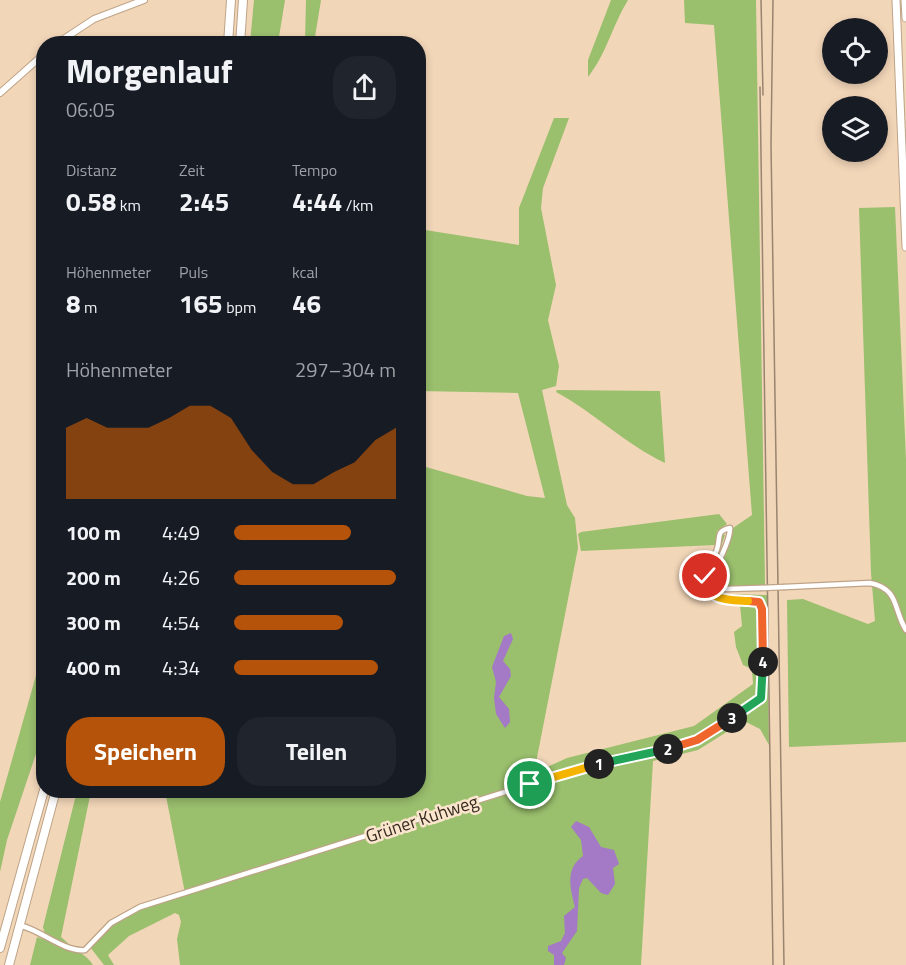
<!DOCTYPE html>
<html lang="de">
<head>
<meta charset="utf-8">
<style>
  :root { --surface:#171b24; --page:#20242c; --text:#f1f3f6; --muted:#9ea1a6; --accent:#b45309 }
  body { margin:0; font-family:"Titillium Web",sans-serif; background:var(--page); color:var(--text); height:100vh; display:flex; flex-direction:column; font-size:22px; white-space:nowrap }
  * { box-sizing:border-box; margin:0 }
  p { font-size:20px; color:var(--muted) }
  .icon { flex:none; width:33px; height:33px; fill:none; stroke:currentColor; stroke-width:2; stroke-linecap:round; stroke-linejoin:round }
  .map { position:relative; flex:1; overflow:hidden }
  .panel { position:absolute; left:36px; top:36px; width:390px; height:762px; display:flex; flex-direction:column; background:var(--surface); border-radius:24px; box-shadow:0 3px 9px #0003 }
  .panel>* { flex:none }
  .fabs { position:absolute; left:822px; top:18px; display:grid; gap:12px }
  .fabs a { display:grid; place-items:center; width:66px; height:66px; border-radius:50%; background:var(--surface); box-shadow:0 3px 9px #0003; font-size:30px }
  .pin { position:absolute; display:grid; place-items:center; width:51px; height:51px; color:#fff; margin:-26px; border:3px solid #fff; border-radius:50%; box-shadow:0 2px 6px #0007 }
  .km { position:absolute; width:30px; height:30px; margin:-15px; border-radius:50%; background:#222; color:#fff; font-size:16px; line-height:30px; text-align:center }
  .round { display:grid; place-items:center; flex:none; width:63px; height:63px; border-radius:24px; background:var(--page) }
  .summary { display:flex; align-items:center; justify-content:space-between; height:102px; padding:0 30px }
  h1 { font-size:33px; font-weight:700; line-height:45px }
  .metrics { display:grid; grid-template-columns:repeat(3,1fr); gap:9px; height:102px; padding:6px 30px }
  .metrics div { display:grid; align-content:center }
  .metrics b { font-size:26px; font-weight:700 }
  .metrics small { font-size:16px; font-weight:400 }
  .metrics p { font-size:16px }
  .chart { height:168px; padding:12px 30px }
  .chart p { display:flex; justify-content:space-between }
  .chart svg { width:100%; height:108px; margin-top:6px; fill:var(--accent); opacity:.7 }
  .action { display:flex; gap:12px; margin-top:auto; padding:12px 30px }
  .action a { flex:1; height:69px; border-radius:24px; background:var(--accent); color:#fff; font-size:24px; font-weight:700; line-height:69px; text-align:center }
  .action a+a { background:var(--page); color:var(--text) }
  ul { padding:0 30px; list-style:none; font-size:20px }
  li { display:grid; grid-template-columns:96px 72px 1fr; align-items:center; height:45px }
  li i { height:15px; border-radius:8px; background:var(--accent) }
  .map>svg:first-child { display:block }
  .green { fill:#9abf6d }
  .water { fill:#a479c6 }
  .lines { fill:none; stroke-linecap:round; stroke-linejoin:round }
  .street-casing { stroke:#bea387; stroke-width:7 }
  .secondary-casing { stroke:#bea387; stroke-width:8 }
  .primary-casing { stroke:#bea387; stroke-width:9 }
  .highway-casing { stroke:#bea387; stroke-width:10 }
  .street { stroke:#fff; stroke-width:4.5 }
  .secondary { stroke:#fff; stroke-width:6 }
  .primary { stroke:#fff; stroke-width:7 }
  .highway { stroke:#fff; stroke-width:8 }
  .rail { stroke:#98846f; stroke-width:1.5 }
  .street-bridge-casing { stroke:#bea387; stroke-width:7; stroke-linecap:butt }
  .street-bridge { stroke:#fff; stroke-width:4.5 }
  .split-1-casing { stroke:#fff; stroke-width:12 }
  .split-2-casing { stroke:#fff; stroke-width:12 }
  .split-3-casing { stroke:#fff; stroke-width:12 }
  .split-4-casing { stroke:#fff; stroke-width:12 }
  .split-5-casing { stroke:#fff; stroke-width:12 }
  .split-6-casing { stroke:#fff; stroke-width:12 }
  .split-1 { stroke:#f5b400; stroke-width:8 }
  .split-2 { stroke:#22a559; stroke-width:8 }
  .split-3 { stroke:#f0652b; stroke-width:8 }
  .split-4 { stroke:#22a559; stroke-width:8 }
  .split-5 { stroke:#f0652b; stroke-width:8 }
  .split-6 { stroke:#f5b400; stroke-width:8 }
  .labels { text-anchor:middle; stroke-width:5; stroke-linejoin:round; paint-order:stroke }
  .street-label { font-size:18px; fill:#352a1f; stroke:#fbe5cd }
</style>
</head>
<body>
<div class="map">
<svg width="906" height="965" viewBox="0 0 906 965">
  <rect width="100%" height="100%" fill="#f2d6b8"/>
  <!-- green -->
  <g class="green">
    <polygon points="254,0 285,0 278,43 250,43"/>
    <polygon points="306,0 321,0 314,43 305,41"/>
    <path d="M611,0H628C612,26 607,53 588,77V60Z"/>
    <polygon points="684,0 756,0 765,585 734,588 721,586 718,578 733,528 752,515 714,25 685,23"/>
    <path d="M554,118H569L543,188L541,208L556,285L548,320L559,366L556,386L542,390L567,505L575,518L578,548L534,773L567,758L694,726L753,684L752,669L743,665L736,647L734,632L742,626L740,605L722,603C693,571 721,567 721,533L725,535L713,571L714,585L726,594L767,595L769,745L760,729L744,721L698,750L653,761L641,965H180L177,939L181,922L179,915L175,913L129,936L108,955L114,965H104L90,947C118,915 145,906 185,893L165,791L418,790L419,465L527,496L545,498L518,393L419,391V229L519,245V208Z"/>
    <polygon points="895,207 906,460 906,742 789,747 787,600 803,599 868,624 875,621 871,573 859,208"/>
    <path d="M557,390L660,391L665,463C625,444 595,413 556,392Z"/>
    <polygon points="719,514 727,524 717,531 716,545 581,551 578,534 581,532"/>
    <polygon points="43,651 43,733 7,840 0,872 0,802"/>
    <polygon points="77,791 91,791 61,937 70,945 45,934 43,927"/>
    <path d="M37,937C56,944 82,947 93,965H30Z"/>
  </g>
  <!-- water -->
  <g class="water">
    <polygon points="511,633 513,639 503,661 510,669 511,676 499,697 509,709 510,722 505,728 496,714 494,698 496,682 492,667 504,636"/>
    <path d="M576,821L589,827L601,847L614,850L619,864L613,868L615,884L608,895L601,893L587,878L583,879L579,888L577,931L562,953L566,958L564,965H554V955L548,951V946L561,941L565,933L564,916L575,907C571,890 564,869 583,856L581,840L571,827Z"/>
  </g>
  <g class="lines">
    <defs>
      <g id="street">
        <path d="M785,587L870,583C900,589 893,610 906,630"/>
        <path d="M22,926C42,931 64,952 85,950L111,923L140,907L530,784L611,760L680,746L702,737L759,700L763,691L761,605C745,593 701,611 706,575C707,566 714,558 717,549C721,538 715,531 730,528C731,546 709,568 718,584L726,589L760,588"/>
      </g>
      <g id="secondary">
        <polyline points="56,44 94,19 144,0"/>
        <polyline points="0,93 44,54"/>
      </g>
      <g id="primary">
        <polyline points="896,0 906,247"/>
        <polyline points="905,0 906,18"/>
      </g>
      <g id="highway">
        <polyline points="228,44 231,0"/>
        <polyline points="240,44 243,0"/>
        <polyline points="0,948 44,790"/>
        <polyline points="9,965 56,790"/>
      </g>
    </defs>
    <!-- street casing -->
    <use href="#street" class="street-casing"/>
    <!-- secondary casing -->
    <use href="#secondary" class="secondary-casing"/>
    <!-- primary casing -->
    <use href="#primary" class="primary-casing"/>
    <!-- highway casing -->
    <use href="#highway" class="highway-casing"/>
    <!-- street -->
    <use href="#street" class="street"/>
    <!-- secondary -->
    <use href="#secondary" class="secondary"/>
    <!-- primary -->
    <use href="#primary" class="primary"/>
    <!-- highway -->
    <use href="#highway" class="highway"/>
    <!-- rail -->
    <g class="rail">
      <polyline points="761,0 763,95"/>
      <polyline points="773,0 771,145 784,965"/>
      <polyline points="760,87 773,965"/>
    </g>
    <defs>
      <polyline id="street-bridge" points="760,588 785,587"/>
    </defs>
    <!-- street-bridge casing -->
    <use href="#street-bridge" class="street-bridge-casing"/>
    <!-- street-bridge -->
    <use href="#street-bridge" class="street-bridge"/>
  </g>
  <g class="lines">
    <defs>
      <polyline id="split-1" points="530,784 599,764"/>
      <polyline id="split-2" points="599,764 668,749"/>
      <polyline id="split-3" points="668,749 697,740 732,718"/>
      <polyline id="split-4" points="732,718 761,698 763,662"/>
      <polyline id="split-5" points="748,601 759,602 762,609 763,662"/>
      <path id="split-6" d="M705,576C707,602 728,600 748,601"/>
    </defs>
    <!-- split-1 casing -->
    <use href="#split-1" class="split-1-casing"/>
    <!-- split-2 casing -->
    <use href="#split-2" class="split-2-casing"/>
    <!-- split-3 casing -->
    <use href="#split-3" class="split-3-casing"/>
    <!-- split-4 casing -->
    <use href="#split-4" class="split-4-casing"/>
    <!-- split-5 casing -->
    <use href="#split-5" class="split-5-casing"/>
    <!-- split-6 casing -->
    <use href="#split-6" class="split-6-casing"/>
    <!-- split-1 -->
    <use href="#split-1" class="split-1"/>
    <!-- split-2 -->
    <use href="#split-2" class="split-2"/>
    <!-- split-3 -->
    <use href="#split-3" class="split-3"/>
    <!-- split-4 -->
    <use href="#split-4" class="split-4"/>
    <!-- split-5 -->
    <use href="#split-5" class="split-5"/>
    <!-- split-6 -->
    <use href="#split-6" class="split-6"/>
  </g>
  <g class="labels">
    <!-- street labels -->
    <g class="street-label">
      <text transform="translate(422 819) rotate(-18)" y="6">Grüner Kuhweg</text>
    </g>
  </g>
</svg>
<div class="fabs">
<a><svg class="icon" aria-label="locate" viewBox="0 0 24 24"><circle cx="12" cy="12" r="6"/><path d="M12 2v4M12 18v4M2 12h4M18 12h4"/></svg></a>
<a><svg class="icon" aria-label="layers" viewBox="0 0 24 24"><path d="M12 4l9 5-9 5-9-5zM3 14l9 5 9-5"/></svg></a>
</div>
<div class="pin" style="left:530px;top:784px;background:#1e9e55"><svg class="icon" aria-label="arrive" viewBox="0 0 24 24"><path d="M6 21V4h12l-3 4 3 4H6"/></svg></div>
<div class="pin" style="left:705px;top:576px;background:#d93025"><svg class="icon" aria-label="check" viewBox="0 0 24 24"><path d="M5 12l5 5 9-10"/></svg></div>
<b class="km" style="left:599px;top:764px">1</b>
<b class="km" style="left:668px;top:749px">2</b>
<b class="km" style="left:732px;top:718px">3</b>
<b class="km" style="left:763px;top:662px">4</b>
<section class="panel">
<div class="summary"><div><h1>Morgenlauf</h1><p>06:05</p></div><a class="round"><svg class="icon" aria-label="share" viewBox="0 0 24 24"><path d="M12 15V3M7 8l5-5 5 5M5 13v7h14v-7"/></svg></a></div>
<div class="metrics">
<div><p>Distanz</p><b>0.58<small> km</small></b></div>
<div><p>Zeit</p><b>2:45</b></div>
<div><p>Tempo</p><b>4:44<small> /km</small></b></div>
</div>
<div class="metrics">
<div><p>Höhenmeter</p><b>8<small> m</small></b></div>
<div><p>Puls</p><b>165<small> bpm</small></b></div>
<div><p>kcal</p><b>46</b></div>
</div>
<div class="chart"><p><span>Höhenmeter</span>297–304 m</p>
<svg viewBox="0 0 160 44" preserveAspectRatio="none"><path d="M0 44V15L10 11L20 15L30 15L40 15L50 11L60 6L70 6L80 11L90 24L100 33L110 38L120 38L130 33L140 29L150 20L160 15V44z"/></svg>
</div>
<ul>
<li><b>100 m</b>4:49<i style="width:72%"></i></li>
<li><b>200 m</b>4:26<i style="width:100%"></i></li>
<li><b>300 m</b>4:54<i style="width:67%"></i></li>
<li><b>400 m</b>4:34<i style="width:89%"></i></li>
</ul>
<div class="action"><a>Speichern</a><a>Teilen</a></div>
</section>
</div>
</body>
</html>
